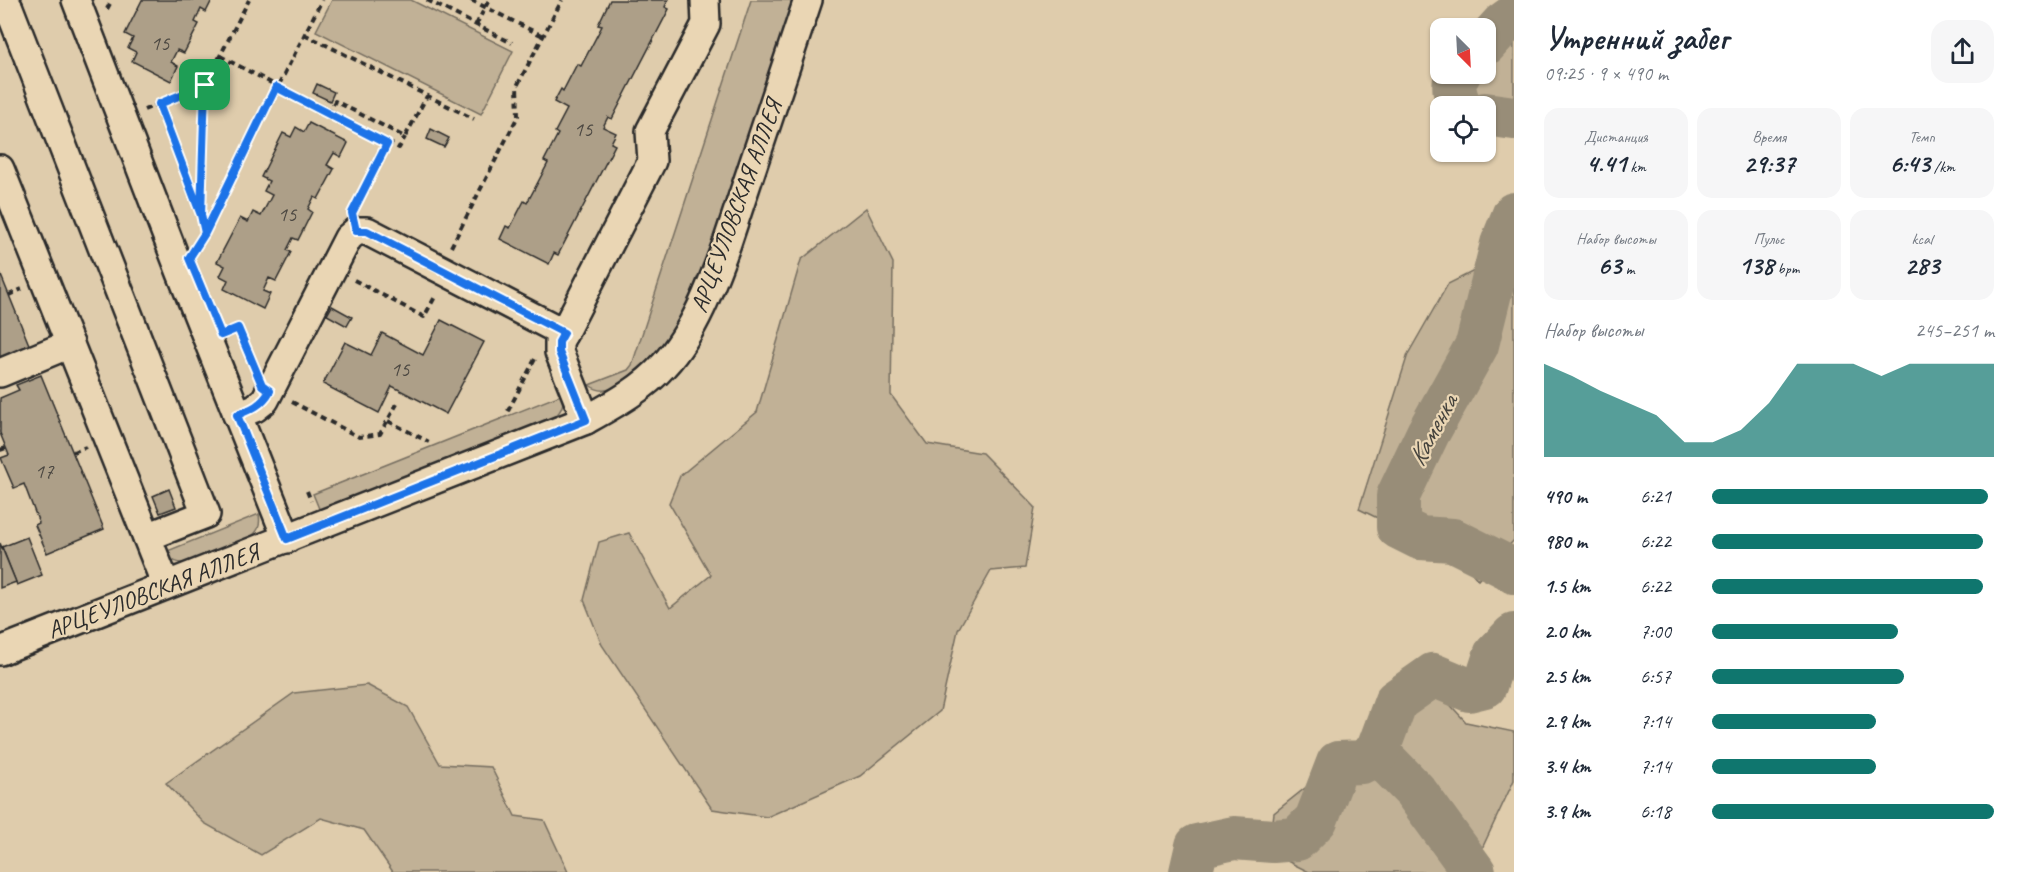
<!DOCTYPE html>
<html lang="ru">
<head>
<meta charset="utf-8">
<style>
  :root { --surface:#fff; --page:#f6f6f7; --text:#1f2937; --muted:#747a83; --accent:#0f766e }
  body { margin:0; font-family:Caveat,sans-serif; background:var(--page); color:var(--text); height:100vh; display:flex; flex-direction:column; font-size:22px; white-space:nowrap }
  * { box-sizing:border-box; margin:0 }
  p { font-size:20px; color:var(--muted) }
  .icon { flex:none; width:33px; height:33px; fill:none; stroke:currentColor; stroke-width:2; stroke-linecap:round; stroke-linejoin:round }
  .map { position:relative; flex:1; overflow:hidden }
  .drawer { display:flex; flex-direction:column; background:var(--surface); width:510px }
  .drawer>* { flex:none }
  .needle { width:39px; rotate:156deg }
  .fabs { position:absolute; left:1430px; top:18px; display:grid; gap:12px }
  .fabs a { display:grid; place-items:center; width:66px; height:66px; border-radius:12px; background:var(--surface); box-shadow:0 2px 4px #0004; font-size:30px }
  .pin { position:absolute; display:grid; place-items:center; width:51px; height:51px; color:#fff; margin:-26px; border-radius:12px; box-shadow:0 3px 9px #0006 }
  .round { display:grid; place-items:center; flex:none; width:63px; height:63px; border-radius:18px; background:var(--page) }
  .headline { display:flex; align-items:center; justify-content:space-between; height:102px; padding:0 30px }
  h1 { font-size:33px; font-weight:600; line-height:45px }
  .metrics { display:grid; grid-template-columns:repeat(3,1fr); gap:9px; height:102px; padding:6px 30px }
  .metrics div { display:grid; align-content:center; border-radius:15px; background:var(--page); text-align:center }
  .metrics b { font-size:26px; font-weight:600 }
  .metrics small { font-size:16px; font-weight:400 }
  .metrics p { font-size:16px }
  .chart { height:168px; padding:12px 30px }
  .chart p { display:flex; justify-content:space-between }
  .chart svg { width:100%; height:108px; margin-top:6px; fill:var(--accent); opacity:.7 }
  ul { padding:0 30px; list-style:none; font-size:20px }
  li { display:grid; grid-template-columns:96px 72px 1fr; align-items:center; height:45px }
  li i { height:15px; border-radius:8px; background:var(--accent) }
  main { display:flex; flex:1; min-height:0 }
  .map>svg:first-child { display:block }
  .green { fill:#c1b196; stroke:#766e60; stroke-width:1.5 }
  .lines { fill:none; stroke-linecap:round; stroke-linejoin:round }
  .river { stroke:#988d78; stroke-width:44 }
  .building { fill:#ad9f88; stroke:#2b2b2b; stroke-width:1.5 }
  .minor-casing { stroke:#2b2b2b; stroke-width:32 }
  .path { stroke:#2b2b2b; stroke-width:4; stroke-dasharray:6 4.5; stroke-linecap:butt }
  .minor { stroke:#ead6b4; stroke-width:27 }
  .route-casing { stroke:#fff; stroke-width:12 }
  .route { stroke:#1a73e8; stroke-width:8 }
  .labels { text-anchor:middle; stroke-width:4.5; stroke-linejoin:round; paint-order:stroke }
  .number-label { font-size:21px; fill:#4c4842 }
  .street-label { font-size:24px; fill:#2b2b2b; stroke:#ead6b4 }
  .water-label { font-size:26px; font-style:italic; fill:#46443e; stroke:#ead6b4 }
</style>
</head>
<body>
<main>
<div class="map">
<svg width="1514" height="872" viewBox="0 0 1514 872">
  <rect width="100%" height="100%" fill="#dfccac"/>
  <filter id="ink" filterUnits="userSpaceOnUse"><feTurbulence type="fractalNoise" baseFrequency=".0167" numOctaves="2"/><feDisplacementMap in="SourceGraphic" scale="12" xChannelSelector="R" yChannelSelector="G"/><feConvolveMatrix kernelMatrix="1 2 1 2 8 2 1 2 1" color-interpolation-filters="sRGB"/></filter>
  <g filter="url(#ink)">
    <!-- green -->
    <g class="green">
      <polygon points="332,0 411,0 513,51 481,114 316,31"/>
      <path d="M751,0H797C778,55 760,109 742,164C722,222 705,290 668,339C658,352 644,364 632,374C618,386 606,397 589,385L628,370L632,365Z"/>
      <polygon points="1514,39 1514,100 1465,102 1478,74 1485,74 1485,60"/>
      <polygon points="866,208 893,263 891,395 927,444 982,453 1035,507 1025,568 991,571 958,630 940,711 860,776 767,817 712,809 602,645 584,600 599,542 629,533 670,608 711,575 669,503 680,476 757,412 801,260"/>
      <polygon points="1514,245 1514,540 1478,580 1447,543 1406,532 1359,509 1408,354 1448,284 1510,253"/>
      <path d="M563,394C564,406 561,412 552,419L320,511L313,494Z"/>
      <path d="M259,514C261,527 258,532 248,539L190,563C178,564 172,562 165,552Z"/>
      <polygon points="367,685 408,707 440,764 491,767 515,816 544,820 568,872 393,872 364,830 321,818 261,855 204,823 166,783 294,693"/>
      <polygon points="1443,697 1466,722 1514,732 1514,780 1471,872 1309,872 1269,852 1274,813 1405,708"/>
    </g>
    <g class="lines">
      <!-- river -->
      <g class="river">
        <polyline points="1485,44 1503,24 1514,16"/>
        <path d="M1459,74C1451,83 1455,96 1460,106"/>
        <polyline points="1485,114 1514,118"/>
        <polyline points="1514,214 1502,244 1477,345 1428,433 1398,496 1398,527 1420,538 1453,540 1509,568 1514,572"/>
        <polyline points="1377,752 1415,791 1474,872"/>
        <polyline points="1191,872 1197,846 1234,838 1273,841 1297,839 1316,820 1338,763 1362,762 1377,752 1396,701 1433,675 1469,690 1485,686 1495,655 1514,635"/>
      </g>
    </g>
    <!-- building -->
    <g class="building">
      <polygon points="142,0 212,0 206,12 201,9 195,22 199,24 184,53 177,50 171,62 178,66 171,81 132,61 136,52 128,48 133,38 125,34"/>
      <polygon points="610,0 668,0 665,7 669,9 612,119 608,117 603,127 616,133 611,143 615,145 558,255 554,253 549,264 500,239 506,226 510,228 524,201 527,203 548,163 544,161 558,134 555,132 567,109 554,102 561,89 563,91 577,64 581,66 602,26 598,25"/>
      <polygon points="317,84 334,92 330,101 313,93"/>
      <polygon points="309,123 348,143 341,157 334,153 327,165 334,169 318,199 314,197 308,209 312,212 298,240 293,238 287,250 291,252 276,281 269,278 263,291 270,294 263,309 224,289 228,280 220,276 225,266 217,262 240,218 248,222 253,212 261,216 272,195 264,191 269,181 261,177 283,133 291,137 296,127 304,132"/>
      <polygon points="431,129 449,138 444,147 427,139"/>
      <polygon points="0,273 30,347 0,360"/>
      <polygon points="332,306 352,317 347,326 327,315"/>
      <polygon points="441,320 484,342 446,414 392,386 379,413 323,384 345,342 371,355 382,333 423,355"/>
      <polygon points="41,375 104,529 47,553 35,525 39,523 24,484 14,488 1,458 9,455 0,433 0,398 19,390 16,385"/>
      <polygon points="169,489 176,507 160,513 153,496"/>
      <polygon points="27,537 42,575 17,585 2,547"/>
      <polygon points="0,543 16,582 0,588"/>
    </g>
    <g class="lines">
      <defs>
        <g id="minor">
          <polyline points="2,0 9,8 206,514 147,537"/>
          <polyline points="76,0 181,273 287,539"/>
          <polyline points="0,169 166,585"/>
          <polyline points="0,373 70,344"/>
          <polyline points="237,415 255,408 265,400 348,238 356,231 367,231 564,333"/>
          <polyline points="586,420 559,352 559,342 652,161 650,131 706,24 705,0"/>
          <path d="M0,651L586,420C613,405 643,389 664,365C694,333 712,284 727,243L808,0"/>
        </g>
      </defs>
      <!-- minor casing -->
      <use href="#minor" class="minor-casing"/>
      <!-- path -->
      <g class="path">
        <polyline points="427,0 512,43"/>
        <polyline points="471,0 543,36"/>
        <polyline points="107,9 112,0"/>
        <polyline points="476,25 489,0"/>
        <polyline points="304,34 474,119"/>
        <polyline points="220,56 387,144 355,208"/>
        <polyline points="159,104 201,215 205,233"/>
        <polyline points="144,110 205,85 249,0"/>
        <polyline points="328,114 335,101 405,137 427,96"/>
        <polyline points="387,144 392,144 399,148 405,137"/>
        <polyline points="201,211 205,85"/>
        <polyline points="198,244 322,0"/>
        <polyline points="451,247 518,116 517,86 562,0"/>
        <polyline points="354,280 424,317 436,295"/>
        <polyline points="9,295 22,289"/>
        <polyline points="230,331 238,328 254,366"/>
        <polyline points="292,402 359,437 380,434 397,404"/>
        <polyline points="508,411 535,359"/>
        <polyline points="388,421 429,442"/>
        <polyline points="0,450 6,448"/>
        <polyline points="73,452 86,447"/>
        <polyline points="307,491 311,501"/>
      </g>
      <!-- minor -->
      <use href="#minor" class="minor"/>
    </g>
  </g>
  <g class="lines" filter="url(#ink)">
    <defs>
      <path id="route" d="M205,85L201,215L205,233L189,258L221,335L238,328L262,385L270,391C262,405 252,409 237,415L287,539L586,420L559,352V342L564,333L367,231H356L352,213L387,144L276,87L205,233L201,215L159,104L205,85"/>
    </defs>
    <!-- route casing -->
    <use href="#route" class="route-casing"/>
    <!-- route -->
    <use href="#route" class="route"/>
  </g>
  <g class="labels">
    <!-- number labels -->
    <g class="number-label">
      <text x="160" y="50">15</text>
      <text x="583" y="136">15</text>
      <text x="287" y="221">15</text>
      <text x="400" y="376">15</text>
      <text x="44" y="478">17</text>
    </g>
    <!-- street labels -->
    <g class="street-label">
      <text transform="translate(736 206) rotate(-70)" y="8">АРЦЕУЛОВСКАЯ АЛЛЕЯ</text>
      <text transform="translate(153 591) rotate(-21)" y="8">АРЦЕУЛОВСКАЯ АЛЛЕЯ</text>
    </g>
    <!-- water labels -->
    <g class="water-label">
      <text transform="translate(1432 430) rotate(-62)" y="9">Каменка</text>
    </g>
  </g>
</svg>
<div class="fabs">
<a><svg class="needle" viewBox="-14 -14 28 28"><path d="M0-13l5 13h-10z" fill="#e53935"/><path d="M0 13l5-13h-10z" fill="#747a83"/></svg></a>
<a><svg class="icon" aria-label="locate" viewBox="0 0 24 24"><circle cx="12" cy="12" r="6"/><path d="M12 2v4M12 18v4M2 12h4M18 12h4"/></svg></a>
</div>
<div class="pin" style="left:205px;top:85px;background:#1e9e55"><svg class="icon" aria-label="arrive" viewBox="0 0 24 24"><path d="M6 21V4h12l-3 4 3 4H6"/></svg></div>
</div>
<section class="drawer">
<div class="headline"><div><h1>Утренний забег</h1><p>09:25 · 9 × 490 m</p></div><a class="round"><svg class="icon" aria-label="share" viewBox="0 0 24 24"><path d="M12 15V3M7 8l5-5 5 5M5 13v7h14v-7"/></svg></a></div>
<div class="metrics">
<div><p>Дистанция</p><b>4.41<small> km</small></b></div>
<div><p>Время</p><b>29:37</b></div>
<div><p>Темп</p><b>6:43<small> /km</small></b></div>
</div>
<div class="metrics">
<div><p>Набор высоты</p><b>63<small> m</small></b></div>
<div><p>Пульс</p><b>138<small> bpm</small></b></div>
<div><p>kcal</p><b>283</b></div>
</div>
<div class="chart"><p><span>Набор высоты</span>245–251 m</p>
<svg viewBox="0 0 160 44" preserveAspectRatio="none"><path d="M0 44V6L10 11L20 17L30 22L40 27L50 38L60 38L70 33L80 22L90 6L100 6L110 6L120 11L130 6L140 6L150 6L160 6V44z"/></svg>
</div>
<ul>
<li><b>490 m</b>6:21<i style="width:98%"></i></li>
<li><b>980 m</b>6:22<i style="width:96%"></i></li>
<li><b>1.5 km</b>6:22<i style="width:96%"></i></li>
<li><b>2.0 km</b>7:00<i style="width:66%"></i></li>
<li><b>2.5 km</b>6:57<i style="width:68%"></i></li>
<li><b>2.9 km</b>7:14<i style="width:58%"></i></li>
<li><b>3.4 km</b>7:14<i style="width:58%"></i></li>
<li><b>3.9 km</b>6:18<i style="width:100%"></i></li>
</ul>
</section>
</main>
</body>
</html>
